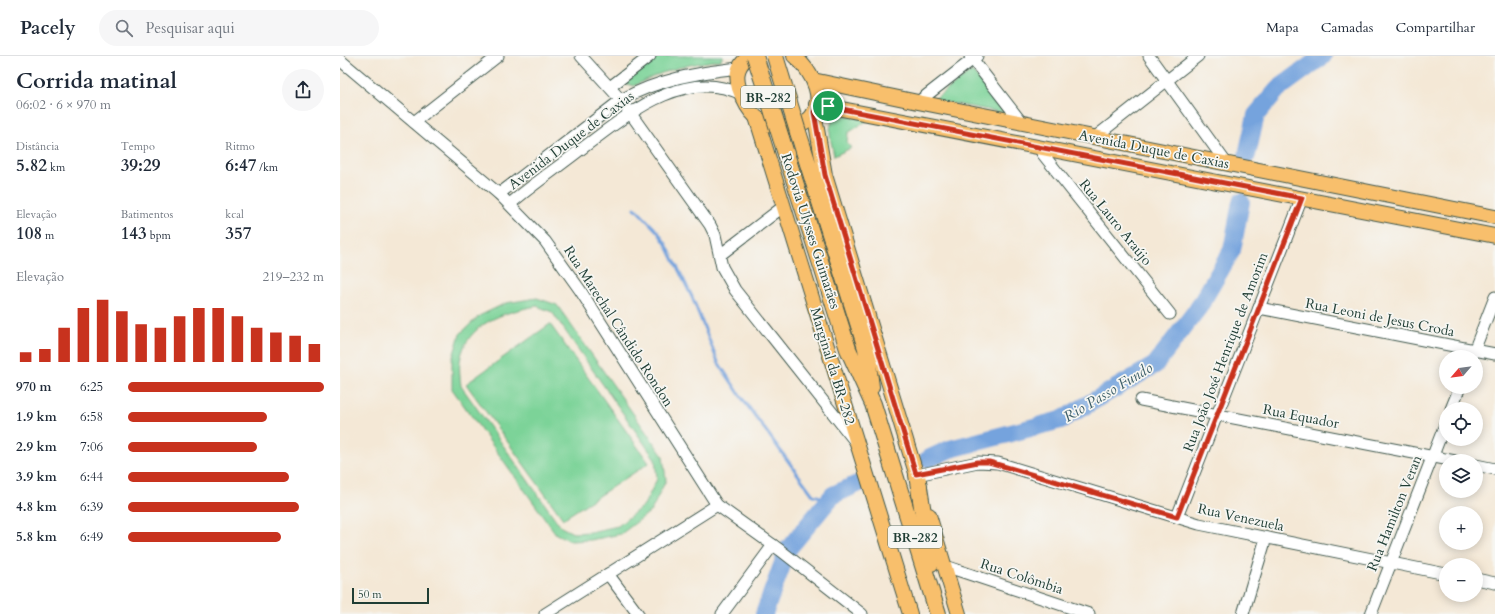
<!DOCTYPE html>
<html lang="pt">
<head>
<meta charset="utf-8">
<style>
  :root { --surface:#fff; --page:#f6f6f7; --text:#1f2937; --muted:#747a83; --line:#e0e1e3; --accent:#c8321e }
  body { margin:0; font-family:Cardo,serif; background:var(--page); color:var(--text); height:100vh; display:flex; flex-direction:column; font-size:15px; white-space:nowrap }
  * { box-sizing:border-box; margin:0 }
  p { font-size:13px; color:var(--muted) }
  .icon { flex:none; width:22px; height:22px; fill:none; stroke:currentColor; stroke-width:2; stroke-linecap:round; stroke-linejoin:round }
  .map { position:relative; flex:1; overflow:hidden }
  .details { display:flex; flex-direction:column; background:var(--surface); width:340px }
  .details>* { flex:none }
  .needle { width:26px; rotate:242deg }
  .buttons { position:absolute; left:1099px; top:294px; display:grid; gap:8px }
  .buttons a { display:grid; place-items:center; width:44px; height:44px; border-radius:50%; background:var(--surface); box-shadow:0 2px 10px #0003; font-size:20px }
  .scale { position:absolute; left:12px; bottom:10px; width:77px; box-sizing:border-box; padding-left:4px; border:2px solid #1f3d34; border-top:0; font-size:11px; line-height:14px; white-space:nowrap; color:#1f3d34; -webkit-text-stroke:3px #f6f6f2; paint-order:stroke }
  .pin { position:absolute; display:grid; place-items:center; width:34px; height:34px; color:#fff; margin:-17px; border:2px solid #fff; border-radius:50%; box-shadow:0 1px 4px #0007 }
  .round { display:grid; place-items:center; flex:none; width:42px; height:42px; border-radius:21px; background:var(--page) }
  .overview { display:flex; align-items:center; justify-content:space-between; height:68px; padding:0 16px }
  h1 { font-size:22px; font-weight:700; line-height:30px }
  .metrics { display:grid; grid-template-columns:repeat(3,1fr); gap:6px; height:68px; padding:4px 16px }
  .metrics div { display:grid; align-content:center }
  .metrics b { font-size:17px; font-weight:700 }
  .metrics small { font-size:11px; font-weight:400 }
  .metrics p { font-size:11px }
  .chart { height:112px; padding:8px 16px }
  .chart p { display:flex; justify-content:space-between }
  .chart svg { width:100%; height:72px; margin-top:4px; stroke:var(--accent); stroke-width:6 }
  ul { padding:0 16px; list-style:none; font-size:13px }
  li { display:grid; grid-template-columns:64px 48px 1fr; align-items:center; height:30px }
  li i { height:10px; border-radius:5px; background:var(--accent) }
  header { display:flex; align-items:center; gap:24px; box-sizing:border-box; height:56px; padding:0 20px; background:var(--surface); border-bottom:1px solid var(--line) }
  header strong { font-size:19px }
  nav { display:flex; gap:22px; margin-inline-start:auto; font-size:14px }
  .search { width:280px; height:36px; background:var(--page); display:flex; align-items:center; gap:10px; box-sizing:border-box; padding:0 14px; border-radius:22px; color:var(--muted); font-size:15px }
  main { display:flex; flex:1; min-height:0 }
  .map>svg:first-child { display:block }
  .green { fill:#7cd398; stroke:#4e8866; fill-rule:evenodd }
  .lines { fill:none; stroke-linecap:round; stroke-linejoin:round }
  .stream { stroke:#74a3dd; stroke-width:3 }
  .river { stroke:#74a3dd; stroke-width:18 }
  .minor-casing { stroke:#3f574c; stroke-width:13 }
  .major-casing { stroke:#3f574c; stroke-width:16 }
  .highway-casing { stroke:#3f574c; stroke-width:18 }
  .minor { stroke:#fff; stroke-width:11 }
  .major { stroke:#f8bf6c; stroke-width:14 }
  .highway { stroke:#f8bf6c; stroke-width:16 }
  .highway-bridge-casing { stroke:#3f574c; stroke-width:18; stroke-linecap:butt }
  .highway-bridge { stroke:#f8bf6c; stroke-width:16 }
  .route-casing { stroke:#fff; stroke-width:8 }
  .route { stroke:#c8321e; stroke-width:5 }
  .labels { text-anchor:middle; stroke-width:3.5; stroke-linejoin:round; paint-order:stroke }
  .shield { fill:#f6f6f2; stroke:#60746d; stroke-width:1 }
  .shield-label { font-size:13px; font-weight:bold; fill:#1f3d34 }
  .street-label { font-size:14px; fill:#1f3d34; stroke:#f6f6f2 }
  .water-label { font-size:15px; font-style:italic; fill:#395c67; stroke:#f6f6f2 }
</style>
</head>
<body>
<header>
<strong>Pacely</strong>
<div class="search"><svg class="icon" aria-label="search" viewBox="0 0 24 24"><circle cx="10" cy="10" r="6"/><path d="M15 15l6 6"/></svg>Pesquisar aqui</div>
<nav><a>Mapa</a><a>Camadas</a><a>Compartilhar</a></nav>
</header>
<main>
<section class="details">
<div class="overview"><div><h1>Corrida matinal</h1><p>06:02 · 6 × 970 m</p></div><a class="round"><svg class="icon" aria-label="share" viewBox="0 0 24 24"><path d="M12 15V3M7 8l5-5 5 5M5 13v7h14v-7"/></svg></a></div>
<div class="metrics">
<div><p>Distância</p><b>5.82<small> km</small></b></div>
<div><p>Tempo</p><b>39:29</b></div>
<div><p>Ritmo</p><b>6:47<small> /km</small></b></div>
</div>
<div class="metrics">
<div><p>Elevação</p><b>108<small> m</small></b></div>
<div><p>Batimentos</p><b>143<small> bpm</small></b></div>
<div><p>kcal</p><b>357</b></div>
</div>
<div class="chart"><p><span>Elevação</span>219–232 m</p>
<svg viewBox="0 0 160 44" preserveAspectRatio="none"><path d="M5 44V38M15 44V36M25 44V23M35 44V11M45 44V6M55 44V13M65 44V21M75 44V23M85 44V16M95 44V11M105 44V11M115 44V16M125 44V23M135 44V26M145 44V28M155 44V33"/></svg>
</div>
<ul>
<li><b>970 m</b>6:25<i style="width:100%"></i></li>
<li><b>1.9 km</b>6:58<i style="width:71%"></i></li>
<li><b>2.9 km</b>7:06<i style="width:66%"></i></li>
<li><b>3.9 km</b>6:44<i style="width:82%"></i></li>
<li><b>4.8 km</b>6:39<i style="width:87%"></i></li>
<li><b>5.8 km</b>6:49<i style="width:78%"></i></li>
</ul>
</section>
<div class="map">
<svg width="1155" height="558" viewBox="0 0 1155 558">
  <rect width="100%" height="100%" fill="#f6f6f2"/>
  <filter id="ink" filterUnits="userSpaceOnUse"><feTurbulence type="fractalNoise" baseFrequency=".025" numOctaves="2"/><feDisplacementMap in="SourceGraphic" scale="8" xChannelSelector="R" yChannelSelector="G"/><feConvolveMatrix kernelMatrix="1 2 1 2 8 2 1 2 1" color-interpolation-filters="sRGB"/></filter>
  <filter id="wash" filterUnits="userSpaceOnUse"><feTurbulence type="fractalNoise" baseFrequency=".012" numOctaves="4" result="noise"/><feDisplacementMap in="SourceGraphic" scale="16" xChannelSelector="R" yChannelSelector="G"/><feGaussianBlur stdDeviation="0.9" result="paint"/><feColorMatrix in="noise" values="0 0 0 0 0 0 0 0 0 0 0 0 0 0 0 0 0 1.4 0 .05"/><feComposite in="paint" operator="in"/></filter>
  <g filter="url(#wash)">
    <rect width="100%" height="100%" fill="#f4e8d6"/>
    <!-- green -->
    <g class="green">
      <path d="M319,0H383L381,4C345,9 326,13 294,30L284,27Z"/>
      <polygon points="632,15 665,57 593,44"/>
      <path d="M498,58L528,64L508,77L507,87L511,92L494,100C491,84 485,69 498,58Z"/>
      <path d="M197,242L217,249L323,400L326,424L311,455L281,478L251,484L231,485L216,478L112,333V304L120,278L139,260L166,247ZM197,250L212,256L315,403L317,423L304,449L278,470L250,476L233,477L221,471L121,330C120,322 119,313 120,305C126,267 164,256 197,250Z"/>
      <polygon points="210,268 309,407 223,463 126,328"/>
    </g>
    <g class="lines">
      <!-- stream -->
      <polyline class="stream" points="295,152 318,176 326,188 352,241 378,306 404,345 473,439 481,441 493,439"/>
      <!-- river -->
      <g class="river">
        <polyline points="907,99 916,59 938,33 983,0"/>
        <polyline points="588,403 610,393 721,364 815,309 859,251 892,194 901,146"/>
        <polyline points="424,558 448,493 493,439 524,425"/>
      </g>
    </g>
  </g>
  <g filter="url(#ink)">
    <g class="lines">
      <defs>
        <g id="minor">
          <polyline points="241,0 281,44 370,169 375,179 382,211 395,234 514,384"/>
          <polyline points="630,0 682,67"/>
          <polyline points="809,0 887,108"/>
          <polyline points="0,4 159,138 205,185 240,234 377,449 440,494 522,558"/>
          <polyline points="270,31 310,0"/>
          <polyline points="578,46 637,0"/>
          <polyline points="74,66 158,0"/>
          <polyline points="754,82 858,0"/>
          <polyline points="701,92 702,97 830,258"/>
          <path d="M159,138L281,44C318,23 357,17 398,12"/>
          <path d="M170,148C192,129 217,112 240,94C285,61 342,10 401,38"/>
          <polyline points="380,199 444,150"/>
          <polyline points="919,252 1155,298"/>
          <polyline points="1132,300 1155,241"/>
          <polyline points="801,344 1115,405"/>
          <polyline points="1111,353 1120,331"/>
          <polyline points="1136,409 1155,413"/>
          <polyline points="577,419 638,406 658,407 859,468 1106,518"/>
          <polyline points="837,461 962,142"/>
          <polyline points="605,510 749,558"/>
          <polyline points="268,518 298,558"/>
          <polyline points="1136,523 1155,527"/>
          <polyline points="205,558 377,449"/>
          <polyline points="382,558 433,489"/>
          <polyline points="903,558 926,482"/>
          <polyline points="1031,558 1106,366"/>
        </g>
        <g id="major">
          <path d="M410,0C398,8 395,18 399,32C402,41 408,54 416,61C429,71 451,75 465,66C491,49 471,13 454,0"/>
          <polyline points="473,24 578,46 1155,161"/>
          <polyline points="476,48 1155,180"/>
          <polyline points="474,56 485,119 580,430"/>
          <polyline points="416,61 570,558"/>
          <polyline points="589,459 619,558"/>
        </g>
        <g id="highway">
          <polyline points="458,76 526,292 531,331"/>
          <polyline points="441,82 508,293 533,348 598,558"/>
          <polyline points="577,419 591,507"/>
        </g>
      </defs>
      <!-- minor casing -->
      <use href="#minor" class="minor-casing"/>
      <!-- major casing -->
      <use href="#major" class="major-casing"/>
      <!-- highway casing -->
      <use href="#highway" class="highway-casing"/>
      <!-- minor -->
      <use href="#minor" class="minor"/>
      <!-- major -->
      <use href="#major" class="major"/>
      <!-- highway -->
      <use href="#highway" class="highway"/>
      <defs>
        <g id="highway-bridge">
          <polyline points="415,0 441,82"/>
          <polyline points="435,0 458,76"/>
        </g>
      </defs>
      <!-- highway-bridge casing -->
      <use href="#highway-bridge" class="highway-bridge-casing"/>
      <!-- highway-bridge -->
      <use href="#highway-bridge" class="highway-bridge"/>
    </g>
  </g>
  <g class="lines" filter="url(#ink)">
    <defs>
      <polygon id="route" points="476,48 962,142 837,461 649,406 638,406 576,418 485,119 474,56"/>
    </defs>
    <!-- route casing -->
    <use href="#route" class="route-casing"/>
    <!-- route -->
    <use href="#route" class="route"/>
  </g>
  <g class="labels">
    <!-- shield labels -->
    <g class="shield">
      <rect x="401" y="30" width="54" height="22" rx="3"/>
      <rect x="548" y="470" width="54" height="22" rx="3"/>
    </g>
    <g class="shield-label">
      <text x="428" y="46">BR-282</text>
      <text x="575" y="486">BR-282</text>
    </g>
    <!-- street labels -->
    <g class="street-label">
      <text transform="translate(231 84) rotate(-37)" y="5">Avenida Duque de Caxias</text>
      <text transform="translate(814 93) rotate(11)" y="5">Avenida Duque de Caxias</text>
      <text transform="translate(776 166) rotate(51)" y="5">Rua Lauro Araújo</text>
      <text transform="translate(471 175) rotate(72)" y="5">Rodovia Ulysses Guimarães</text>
      <text transform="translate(1040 261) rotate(11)" y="5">Rua Leoni de Jesus Croda</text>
      <text transform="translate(279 270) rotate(57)" y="5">Rua Marechal Cândido Rondon</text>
      <text transform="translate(885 296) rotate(-69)" y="5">Rua João José Henrique de Amorim</text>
      <text transform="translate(493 310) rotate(73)" y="5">Marginal da BR-282</text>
      <text transform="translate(961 360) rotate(11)" y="5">Rua Equador</text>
      <text transform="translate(1054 457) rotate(-68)" y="5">Rua Hamilton Veran</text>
      <text transform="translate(901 461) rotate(12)" y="5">Rua Venezuela</text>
      <text transform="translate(682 520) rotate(18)" y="5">Rua Colômbia</text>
    </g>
    <!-- water labels -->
    <g class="water-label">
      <text transform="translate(768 336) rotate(-31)" y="5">Rio Passo Fundo</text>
    </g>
  </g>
</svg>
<div class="buttons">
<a><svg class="needle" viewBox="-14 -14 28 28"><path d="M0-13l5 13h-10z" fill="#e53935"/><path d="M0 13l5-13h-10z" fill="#747a83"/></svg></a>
<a><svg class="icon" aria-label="locate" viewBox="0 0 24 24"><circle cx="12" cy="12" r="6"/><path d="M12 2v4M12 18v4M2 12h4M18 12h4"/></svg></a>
<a><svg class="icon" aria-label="layers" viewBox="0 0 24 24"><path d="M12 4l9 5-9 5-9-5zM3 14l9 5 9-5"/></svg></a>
<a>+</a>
<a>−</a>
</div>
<div class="scale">50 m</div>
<div class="pin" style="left:488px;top:50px;background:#1e9e55"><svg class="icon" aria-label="arrive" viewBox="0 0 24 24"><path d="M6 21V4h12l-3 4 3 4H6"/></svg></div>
</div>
</main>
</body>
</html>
